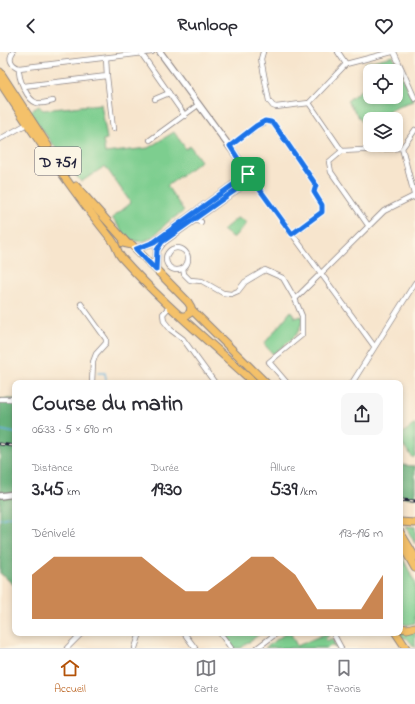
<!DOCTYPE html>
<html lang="fr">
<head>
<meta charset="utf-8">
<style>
  :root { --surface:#fff; --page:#f7f7f7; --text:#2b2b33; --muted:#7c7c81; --line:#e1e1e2; --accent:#b45309 }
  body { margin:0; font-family:"Indie Flower",sans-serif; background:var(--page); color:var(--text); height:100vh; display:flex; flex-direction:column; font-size:15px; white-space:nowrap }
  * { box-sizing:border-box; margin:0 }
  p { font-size:13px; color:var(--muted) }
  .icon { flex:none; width:22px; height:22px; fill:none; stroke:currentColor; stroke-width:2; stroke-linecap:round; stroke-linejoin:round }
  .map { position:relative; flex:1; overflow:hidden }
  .details { position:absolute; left:12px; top:328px; width:391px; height:256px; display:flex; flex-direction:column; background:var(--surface); border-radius:8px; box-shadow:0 2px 6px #0003 }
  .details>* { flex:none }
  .fabs { position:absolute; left:363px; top:12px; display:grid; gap:8px }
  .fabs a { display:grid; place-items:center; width:40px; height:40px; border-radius:8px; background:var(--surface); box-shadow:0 2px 6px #0003; font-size:20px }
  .pin { position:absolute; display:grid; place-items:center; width:34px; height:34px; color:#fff; margin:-17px; border-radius:8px; box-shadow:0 2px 6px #0006 }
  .round { display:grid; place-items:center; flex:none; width:42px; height:42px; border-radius:8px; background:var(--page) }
  .summary { display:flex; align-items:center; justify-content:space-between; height:68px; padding:0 20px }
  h1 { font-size:22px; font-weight:800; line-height:30px }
  .stats { display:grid; grid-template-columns:repeat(3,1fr); gap:6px; height:68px; padding:4px 20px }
  .stats div { display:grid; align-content:center }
  .stats b { font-size:20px; font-weight:800 }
  .stats small { font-size:11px; font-weight:400 }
  .stats p { font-size:11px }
  .chart { height:112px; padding:8px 20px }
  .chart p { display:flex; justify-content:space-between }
  .chart svg { width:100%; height:72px; margin-top:4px; fill:var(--accent); opacity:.7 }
  header { display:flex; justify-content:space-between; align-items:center; height:52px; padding:0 20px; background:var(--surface); font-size:18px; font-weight:800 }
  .menu { display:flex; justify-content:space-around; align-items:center; height:56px; border-top:1px solid var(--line); background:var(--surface); font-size:11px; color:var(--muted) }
  .menu a { display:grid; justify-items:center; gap:2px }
  .menu .on { color:var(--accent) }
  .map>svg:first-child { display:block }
  .green { fill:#7dce8f; stroke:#507865 }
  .forest { fill:#66b17a; stroke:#446a5a }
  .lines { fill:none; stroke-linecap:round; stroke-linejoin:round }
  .stream { stroke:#64afdc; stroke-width:1.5 }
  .minor-casing { stroke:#8c8484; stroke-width:6 }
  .tertiary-casing { stroke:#8c8484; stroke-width:8 }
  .primary-casing { stroke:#8c8484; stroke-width:9 }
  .minor { stroke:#fff; stroke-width:4.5 }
  .tertiary { stroke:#fff; stroke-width:5.5 }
  .primary { stroke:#f4c16a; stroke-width:7 }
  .rail-casing { stroke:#22223b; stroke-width:3 }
  .rail { stroke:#fcf5e5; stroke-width:1.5; stroke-dasharray:4.5; stroke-linecap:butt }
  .route-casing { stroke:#fff; stroke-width:8 }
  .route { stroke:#1a73e8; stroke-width:5 }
  .labels { text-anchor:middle; stroke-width:3.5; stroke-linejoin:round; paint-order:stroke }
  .shield { fill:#fcf5e5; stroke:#63616e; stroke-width:1 }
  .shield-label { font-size:16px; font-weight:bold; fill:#22223b }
</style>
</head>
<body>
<header><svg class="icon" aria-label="back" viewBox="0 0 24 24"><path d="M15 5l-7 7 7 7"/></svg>Runloop<svg class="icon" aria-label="heart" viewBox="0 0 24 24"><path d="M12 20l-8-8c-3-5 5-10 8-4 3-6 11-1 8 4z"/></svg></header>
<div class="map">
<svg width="415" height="596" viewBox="0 0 415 596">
  <rect width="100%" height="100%" fill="#fcf5e5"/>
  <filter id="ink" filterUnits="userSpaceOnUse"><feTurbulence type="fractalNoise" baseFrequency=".025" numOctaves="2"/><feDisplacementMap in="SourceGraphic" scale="8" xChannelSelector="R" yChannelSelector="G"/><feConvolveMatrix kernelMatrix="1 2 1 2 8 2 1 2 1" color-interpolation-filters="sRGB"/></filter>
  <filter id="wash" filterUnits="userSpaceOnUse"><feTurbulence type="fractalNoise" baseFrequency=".012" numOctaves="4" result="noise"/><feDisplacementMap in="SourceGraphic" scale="16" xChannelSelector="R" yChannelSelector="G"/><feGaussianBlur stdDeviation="0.9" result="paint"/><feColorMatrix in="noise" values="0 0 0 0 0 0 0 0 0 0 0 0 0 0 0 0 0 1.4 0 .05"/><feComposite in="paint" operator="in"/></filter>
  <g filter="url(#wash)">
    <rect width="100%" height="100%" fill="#f7e5cd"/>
    <!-- green -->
    <g class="green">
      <polygon points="393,4 413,49 398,54 363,71 347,49 370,31 370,45 396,45 396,19 370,19 370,22 364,11"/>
      <path d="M101,52L107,87L103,88L105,101L148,96L174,80L186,97L190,94L201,109L167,134L184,159C179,163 173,166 168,170C155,182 145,198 126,184C121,179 117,171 112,166L131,151L105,114L81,130L29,60L39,54L43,58Z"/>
      <polygon points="237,166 244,168 246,172 233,186 223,178"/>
      <path d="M291,259L295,266L302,264C303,283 286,291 273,302L264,292Z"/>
      <polygon points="415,372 415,404 413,406 400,389 400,383"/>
      <polygon points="406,474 415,475 415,492"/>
      <polygon points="400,500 415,531 415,571 407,573 400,571"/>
      <polygon points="400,579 415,579 415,596 407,586 402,586"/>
      <polygon points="225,581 261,581 241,596 233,596"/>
      <polygon points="286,581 291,582 297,594 327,581 329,584 325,586 327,589 332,586 336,596 332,593 327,596 275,596 274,595 265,596"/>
    </g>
    <!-- forest -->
    <g class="forest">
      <polygon points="0,347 15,347 15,534 0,521"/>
      <polygon points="400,413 415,414 415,446 400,445"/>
    </g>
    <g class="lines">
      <!-- stream -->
      <g class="stream">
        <polyline points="98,321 105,321 106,327"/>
        <polyline points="0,378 15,381"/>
        <polyline points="0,467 15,463"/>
      </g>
    </g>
  </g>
  <g filter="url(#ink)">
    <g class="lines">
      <defs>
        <g id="minor">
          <path d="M13,0C8,7 11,13 19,16"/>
          <polyline points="263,0 261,7 269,49 273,54 276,55 309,51 346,12"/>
          <polyline points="338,0 346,12 392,0"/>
          <polyline points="394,0 415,47"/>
          <polyline points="141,1 185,64"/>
          <polyline points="107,24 113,77"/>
          <polyline points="24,34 107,24 106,6"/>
          <polyline points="155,47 169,41"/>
          <path d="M53,49C48,50 42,52 37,51C27,48 18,26 19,16L152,0"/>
          <polyline points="309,51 342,99"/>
          <polyline points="415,78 402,96 415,146"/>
          <polyline points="0,87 27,72"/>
          <polyline points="150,88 198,53"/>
          <polyline points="230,94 256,74 269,69 274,72 316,133 314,140 322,153 322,160 292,182"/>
          <polyline points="251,127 255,131 374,294"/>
          <polyline points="194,168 201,170"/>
          <polyline points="368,173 331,120 329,110 342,99 402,96"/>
          <circle cx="177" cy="207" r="11"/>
          <polyline points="183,216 184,222 190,228 202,229 223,241 231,242 238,239 245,230 265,218 283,226 295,247 384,159 414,144"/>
          <polyline points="81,252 106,287 106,291 96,302 93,310 92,331"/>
          <polyline points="170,254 163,262 164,269 171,278 183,287 215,331"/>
          <polyline points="287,331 269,310 302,283 302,264 295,247"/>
          <polyline points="352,331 415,231"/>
          <polyline points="0,347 15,347"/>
          <polyline points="184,581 195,596"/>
          <polyline points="220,581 231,596"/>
          <polyline points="333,581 341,596"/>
          <polyline points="67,596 82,581"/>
          <polyline points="135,596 140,581"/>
          <polyline points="257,596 277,581"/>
        </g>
        <g id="tertiary">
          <polyline points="136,197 154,190 248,122"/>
          <polyline points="156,217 157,198 163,190 251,127 243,113 160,0"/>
          <polyline points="0,444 15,442"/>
        </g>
        <g id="primary">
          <polyline points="0,20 48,94"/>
          <path d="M0,30C35,84 71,137 112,188C117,194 117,201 122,206C162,251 210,290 254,331"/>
          <polyline points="76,134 126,190"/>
          <polyline points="123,191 132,193 188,250 191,255 190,261 185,264 181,264"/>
          <polyline points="191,257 266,331"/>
          <polyline points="400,470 415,471"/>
          <polyline points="400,480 415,505"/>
          <polyline points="400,489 415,516"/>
          <polyline points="400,576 407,577 415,575"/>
          <polyline points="396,581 406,596"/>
        </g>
      </defs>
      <!-- minor casing -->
      <use href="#minor" class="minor-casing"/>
      <!-- tertiary casing -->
      <use href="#tertiary" class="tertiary-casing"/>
      <!-- primary casing -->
      <use href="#primary" class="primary-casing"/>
      <!-- minor -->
      <use href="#minor" class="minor"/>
      <!-- tertiary -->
      <use href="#tertiary" class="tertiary"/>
      <!-- primary -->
      <use href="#primary" class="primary"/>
      <defs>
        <g id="rail">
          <polyline points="0,392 15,394"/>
          <polyline points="400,448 415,449"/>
        </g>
      </defs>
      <!-- rail casing -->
      <use href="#rail" class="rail-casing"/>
      <!-- rail -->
      <use href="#rail" class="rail"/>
    </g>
  </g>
  <g class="lines" filter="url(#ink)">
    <defs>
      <polygon id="route" points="265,69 271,70 274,72 316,133 314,140 322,153 322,160 292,182 255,131 251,127 162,190 157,198 156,218 136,197 154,190 248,122 230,94 256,74"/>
    </defs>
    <!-- route casing -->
    <use href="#route" class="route-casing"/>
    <!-- route -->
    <use href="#route" class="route"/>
  </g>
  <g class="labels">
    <!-- shield labels -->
    <rect class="shield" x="35" y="95" width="46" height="28" rx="3"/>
    <g class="shield-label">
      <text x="58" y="115">D 751</text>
    </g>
  </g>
</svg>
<div class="fabs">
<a><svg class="icon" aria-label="locate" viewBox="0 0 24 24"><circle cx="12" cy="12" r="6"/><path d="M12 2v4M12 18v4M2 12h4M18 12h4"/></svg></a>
<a><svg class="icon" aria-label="layers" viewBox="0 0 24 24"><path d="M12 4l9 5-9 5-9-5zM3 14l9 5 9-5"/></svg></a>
</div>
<div class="pin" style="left:248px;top:122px;background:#1e9e55"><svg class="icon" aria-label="arrive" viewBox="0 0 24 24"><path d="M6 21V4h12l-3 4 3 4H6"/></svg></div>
<section class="details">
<div class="summary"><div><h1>Course du matin</h1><p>06:33 · 5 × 690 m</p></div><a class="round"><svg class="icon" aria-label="share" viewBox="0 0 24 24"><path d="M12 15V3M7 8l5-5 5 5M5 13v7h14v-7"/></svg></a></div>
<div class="stats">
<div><p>Distance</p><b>3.45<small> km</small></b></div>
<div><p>Durée</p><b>19:30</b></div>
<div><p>Allure</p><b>5:39<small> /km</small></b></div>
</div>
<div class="chart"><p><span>Dénivelé</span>193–196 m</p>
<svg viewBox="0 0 160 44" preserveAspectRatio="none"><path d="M0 44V17L10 6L20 6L30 6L40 6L50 6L60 17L70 27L80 27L90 17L100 6L110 6L120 17L130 38L140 38L150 38L160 17V44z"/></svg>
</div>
</section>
</div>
<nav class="menu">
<a class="on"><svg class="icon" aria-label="home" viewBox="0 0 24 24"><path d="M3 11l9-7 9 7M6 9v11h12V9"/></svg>Accueil</a>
<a><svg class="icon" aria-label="map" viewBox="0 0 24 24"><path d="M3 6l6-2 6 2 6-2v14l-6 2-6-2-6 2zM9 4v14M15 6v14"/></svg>Carte</a>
<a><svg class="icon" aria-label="saved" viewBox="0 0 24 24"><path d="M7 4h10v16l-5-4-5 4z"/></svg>Favoris</a>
</nav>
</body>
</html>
